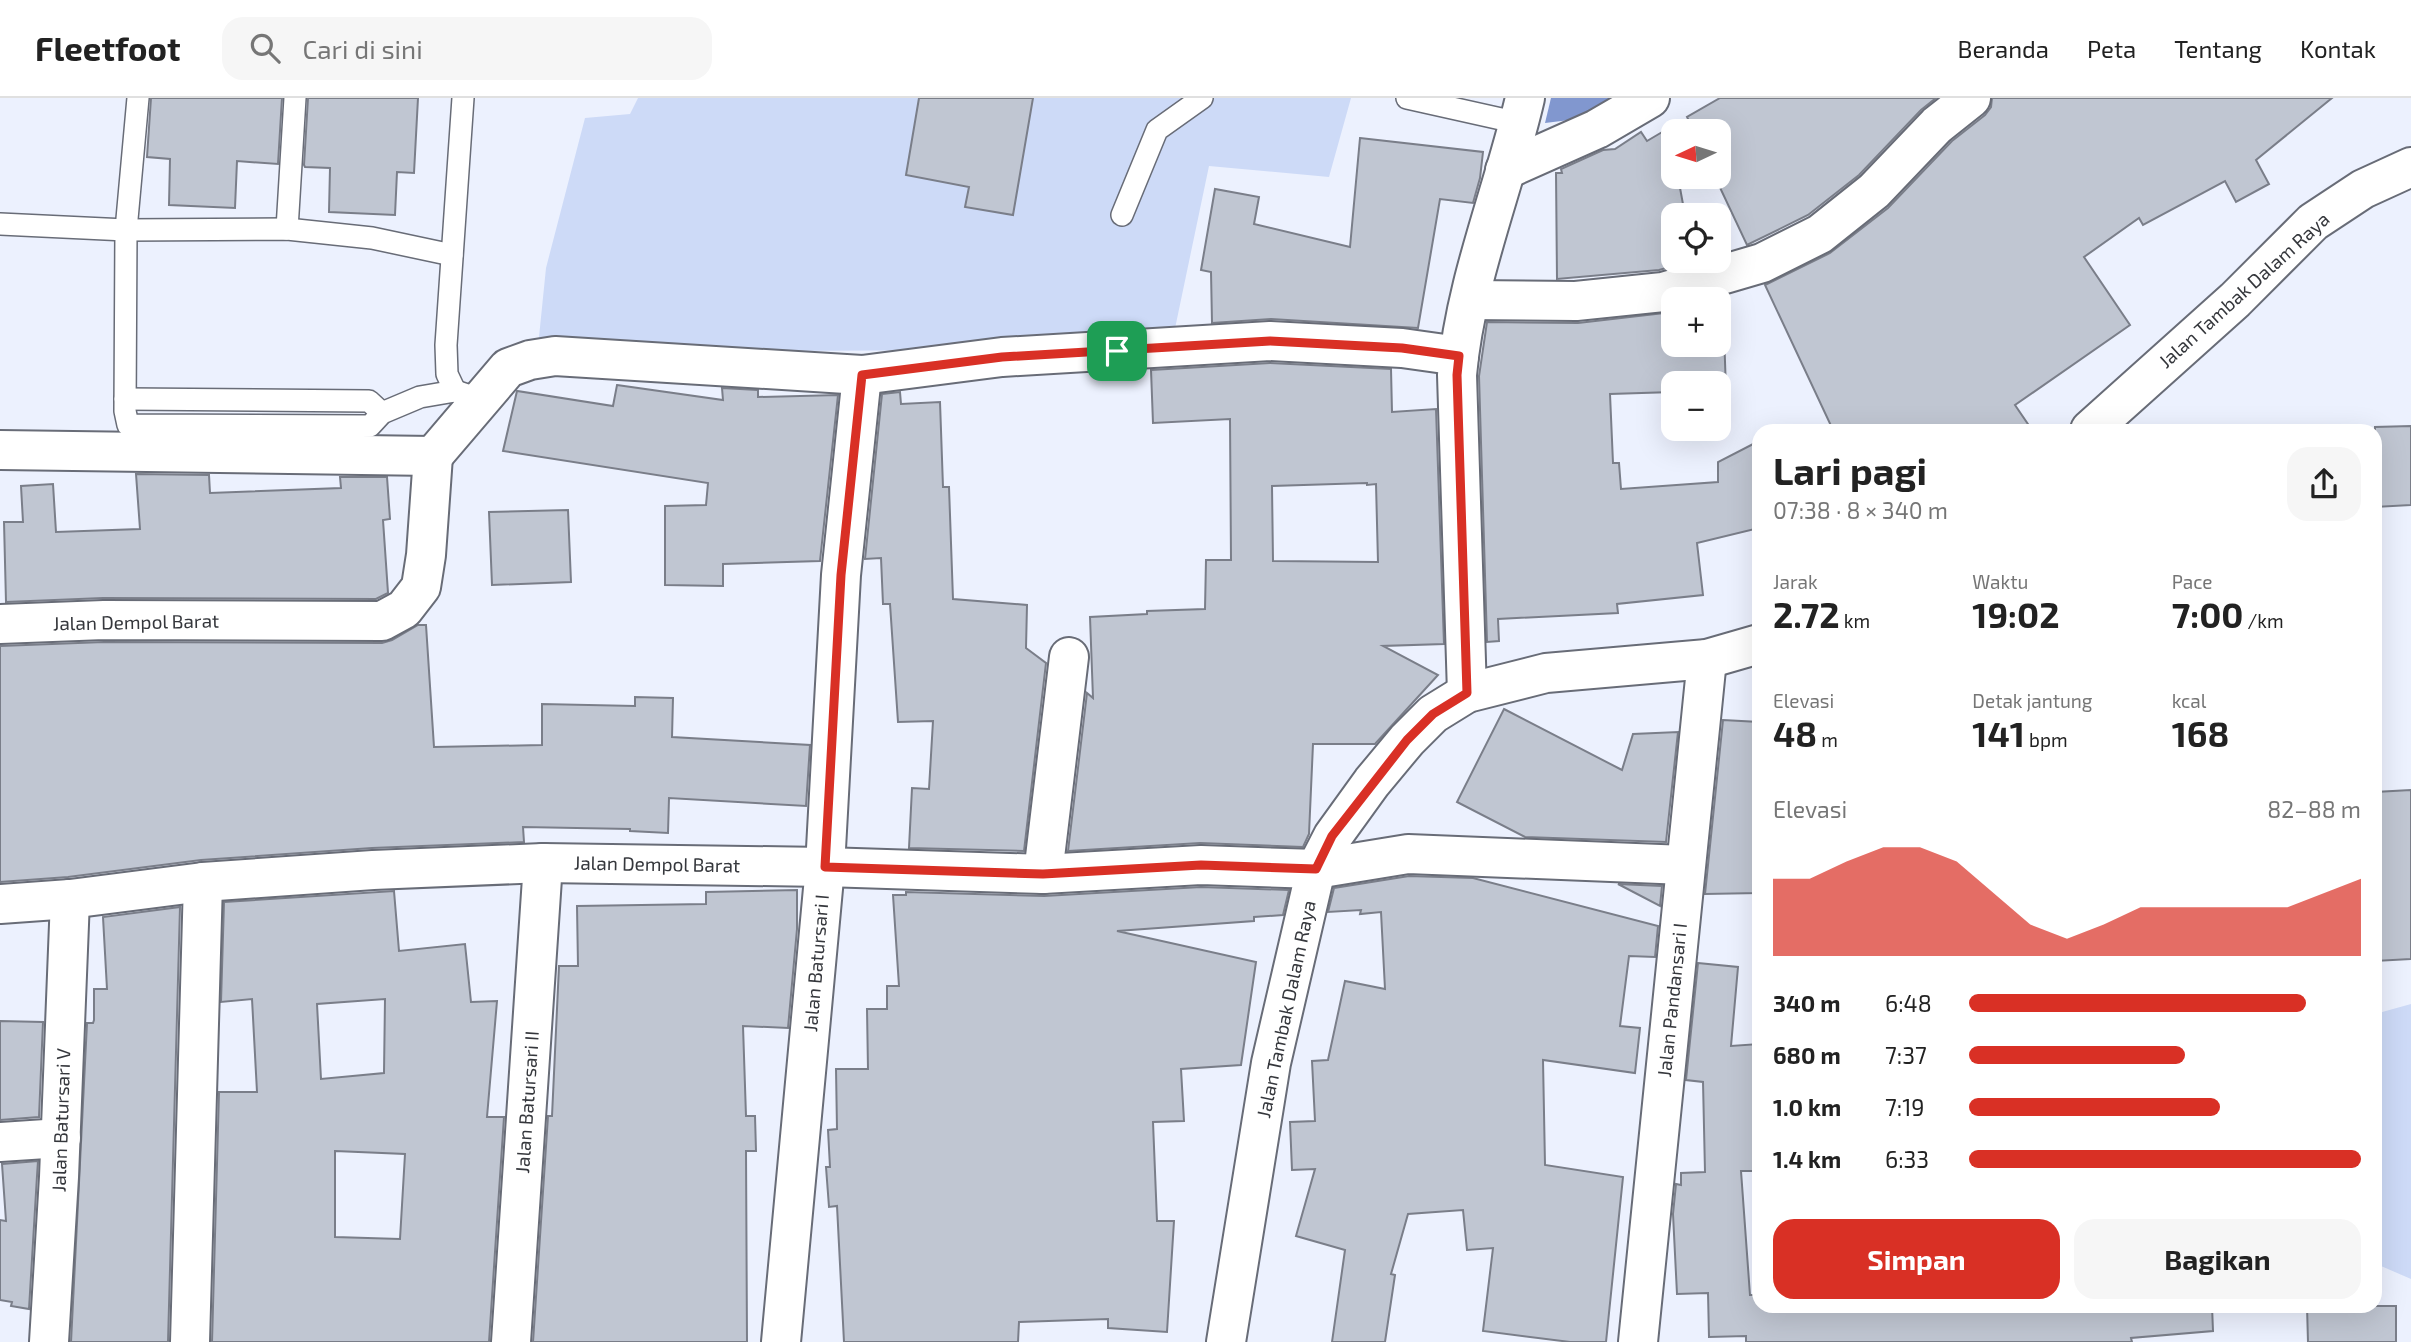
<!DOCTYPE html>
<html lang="id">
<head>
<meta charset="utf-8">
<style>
  :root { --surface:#fff; --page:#f6f6f6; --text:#222; --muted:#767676; --line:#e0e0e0; --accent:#d93025 }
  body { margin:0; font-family:"Exo 2",sans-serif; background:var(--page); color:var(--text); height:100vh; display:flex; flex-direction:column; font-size:26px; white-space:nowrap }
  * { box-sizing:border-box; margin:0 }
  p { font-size:23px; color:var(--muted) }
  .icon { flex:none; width:38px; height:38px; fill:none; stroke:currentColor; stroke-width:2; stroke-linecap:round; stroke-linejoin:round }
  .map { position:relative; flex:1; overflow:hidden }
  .details { position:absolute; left:1752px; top:326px; width:630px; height:889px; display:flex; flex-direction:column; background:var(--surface); border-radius:21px; box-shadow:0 7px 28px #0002 }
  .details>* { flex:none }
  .needle { width:46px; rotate:266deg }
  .tools { position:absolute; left:1661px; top:21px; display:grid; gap:14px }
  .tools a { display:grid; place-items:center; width:70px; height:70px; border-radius:14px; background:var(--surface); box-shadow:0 7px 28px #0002; font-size:35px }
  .pin { position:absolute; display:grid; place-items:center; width:60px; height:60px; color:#fff; margin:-30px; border-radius:14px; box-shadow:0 4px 10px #0006 }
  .round { display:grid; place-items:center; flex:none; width:74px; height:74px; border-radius:21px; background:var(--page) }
  .summary { display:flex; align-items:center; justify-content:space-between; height:119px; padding:0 21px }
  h1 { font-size:38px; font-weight:700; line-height:52px }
  .metrics { display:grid; grid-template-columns:repeat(3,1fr); gap:10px; height:119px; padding:7px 21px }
  .metrics div { display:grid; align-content:center }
  .metrics b { font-size:35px; font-weight:700 }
  .metrics small { font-size:19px; font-weight:400 }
  .metrics p { font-size:19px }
  .chart { height:196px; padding:14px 21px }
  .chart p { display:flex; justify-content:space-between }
  .chart svg { width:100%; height:126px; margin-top:7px; fill:var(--accent); opacity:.7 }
  .button { display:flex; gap:14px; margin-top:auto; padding:14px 21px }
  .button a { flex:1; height:80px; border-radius:21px; background:var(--accent); color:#fff; font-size:28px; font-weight:700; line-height:80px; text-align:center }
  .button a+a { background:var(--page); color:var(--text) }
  ul { padding:0 21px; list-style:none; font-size:23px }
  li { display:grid; grid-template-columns:112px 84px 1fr; align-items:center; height:52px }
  li i { height:18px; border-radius:9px; background:var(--accent) }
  header { display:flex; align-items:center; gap:42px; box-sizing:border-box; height:98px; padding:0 35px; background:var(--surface); border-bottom:2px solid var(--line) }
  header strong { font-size:33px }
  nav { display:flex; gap:38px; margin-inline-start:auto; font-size:24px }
  .search { width:490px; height:63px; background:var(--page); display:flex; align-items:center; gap:18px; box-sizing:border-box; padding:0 24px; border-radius:21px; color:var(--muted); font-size:26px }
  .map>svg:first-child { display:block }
  .green { fill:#cddaf7 }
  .water { fill:#8197cf }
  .building { fill:#c0c6d2; stroke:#7a7e89; stroke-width:2; fill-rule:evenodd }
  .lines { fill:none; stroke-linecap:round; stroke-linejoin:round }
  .lane-casing { stroke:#686c77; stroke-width:24 }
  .street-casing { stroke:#686c77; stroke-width:42 }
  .secondary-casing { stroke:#686c77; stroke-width:42 }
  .lane { stroke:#fff; stroke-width:21 }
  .street { stroke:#fff; stroke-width:38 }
  .secondary { stroke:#fff; stroke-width:38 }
  .route-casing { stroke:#fff; stroke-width:14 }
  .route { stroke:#d93025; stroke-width:9 }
  .labels { text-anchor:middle; stroke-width:6; stroke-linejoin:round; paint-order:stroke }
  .street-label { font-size:19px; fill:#35373c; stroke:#fff }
</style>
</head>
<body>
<header>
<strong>Fleetfoot</strong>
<div class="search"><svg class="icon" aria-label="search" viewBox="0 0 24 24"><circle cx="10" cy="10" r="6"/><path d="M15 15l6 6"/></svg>Cari di sini</div>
<nav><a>Beranda</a><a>Peta</a><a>Tentang</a><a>Kontak</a></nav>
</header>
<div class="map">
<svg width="2411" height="1244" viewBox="0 0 2411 1244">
  <rect width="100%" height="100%" fill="#ecf1fe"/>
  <!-- green -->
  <g class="green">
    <polygon points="638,0 1351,0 1329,79 1209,68 1173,240 996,252 755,253 539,239 546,170 585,20 630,16"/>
    <polygon points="2411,906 2411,1181 2381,1168 2375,1168 2375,916"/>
  </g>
  <!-- water -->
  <polygon class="water" points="1551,0 1630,0 1602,18 1545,25"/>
  <!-- building -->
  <g class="building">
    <polygon points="151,0 282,0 278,66 237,63 235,110 169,107 170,61 147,59"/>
    <polygon points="308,0 418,0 414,75 397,74 395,117 329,114 330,70 305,69 304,67"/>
    <polygon points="919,0 1033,0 1013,117 965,109 969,89 906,77"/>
    <polygon points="1720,0 1936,0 1921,12 1859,77 1808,117 1747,147 1715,79 1718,79 1718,33 1694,33 1687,19"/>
    <polygon points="1992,0 2332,0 2256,62 2269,86 2236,104 2225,83 2143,127 2139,120 2084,159 2130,227 2015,307 2032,332 1833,332 1765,187 1830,155 1888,110 1952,43 1985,17 1991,9"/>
    <polygon points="1669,30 1673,51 1673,79 1678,79 1685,117 1673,117 1673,163 1692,163 1659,172 1557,181 1556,75 1562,75 1561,71 1603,52 1615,51 1641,34 1647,43"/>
    <polygon points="1360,40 1483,54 1480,80 1473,105 1440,101 1418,230 1271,221 1212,225 1211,174 1201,172 1215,91 1259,99 1254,126 1350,149"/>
    <polygon points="1673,214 1673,247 1718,247 1718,235 1724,235 1726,292 1718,292 1718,285 1673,285 1673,294 1610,296 1613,365 1619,365 1621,391 1718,384 1718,364 1759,343 1759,430 1697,445 1703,497 1617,506 1618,515 1498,521 1499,543 1487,544 1479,278 1487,224 1578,225"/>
    <path d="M1270,265L1391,271L1392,314L1436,311L1444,546L1383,548L1438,577L1375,646H1313L1309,736L1303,749L1200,745L1068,753L1087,595L1093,600L1090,519L1147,516V513L1205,511L1206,462H1231L1230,321L1153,325L1151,272ZM1367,385V387L1376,386L1378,464L1273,463L1272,388Z"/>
    <polygon points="617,287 723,302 722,290 758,292 758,299 838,297 820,463 723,466 723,488 665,487 665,408 706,407 708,385 503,353 517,293 613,308"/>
    <polygon points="900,294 901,306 940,304 943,389 949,389 953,501 1027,507 1026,550 1046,565 1024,753 909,750 912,690 929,691 933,623 898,624 890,506 883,506 881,460 865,461 882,296"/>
    <polygon points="2411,328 2411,407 2375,409 2375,329"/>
    <polygon points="136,376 209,377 210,395 341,390 340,379 387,379 390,421 383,422 388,495 376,501 103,500 6,504 4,424 23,424 21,388 53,386 56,434 140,431"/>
    <polygon points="568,412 571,484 492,487 489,414"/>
    <polygon points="418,527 426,527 434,649 542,647 542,606 635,608 635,599 673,600 672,639 810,647 806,708 669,700 668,735 630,733 630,731 523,729 524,744 372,750 201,762 68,779 0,784 0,548 104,544 382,545 392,542"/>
    <polygon points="1504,611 1622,672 1633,636 1678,634 1666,744 1525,739 1457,704"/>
    <polygon points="1723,622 1759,624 1759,795 1705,796"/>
    <polygon points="2411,692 2411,861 2375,863 2375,694"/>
    <polygon points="1409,778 1473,780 1658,828 1655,859 1629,858 1620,928 1640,930 1635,975 1543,962 1545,1067 1623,1079 1606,1244 1570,1244 1483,1233 1493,1150 1467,1152 1463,1112 1408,1116 1391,1176 1395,1177 1385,1244 1332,1244 1345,1152 1296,1138 1315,1071 1292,1072 1290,1024 1315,1023 1312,963 1328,962 1345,883 1385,891 1381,814 1360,816 1361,812 1328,814 1334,790"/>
    <polygon points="1618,786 1662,788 1660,808"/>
    <polygon points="1201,789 1289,792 1283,817 1254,819 1254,823 1117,833 1256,864 1241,967 1181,971 1184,1023 1153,1024 1157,1123 1174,1123 1167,1234 1108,1230 1108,1221 1019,1224 1018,1244 844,1244 837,1108 829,1109 826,1069 830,1069 828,1032 837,1031 836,971 868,971 867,911 887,911 887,888 899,888 893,797 906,797 906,794 1044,798"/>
    <polygon points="797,792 797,831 788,930 743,928 746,1018 755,1018 756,1053 746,1053 747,1244 533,1244 548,1018 552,1018 559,868 578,868 577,808 706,806 706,794"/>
    <path d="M394,793L399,853L465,846L471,904L497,903L487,1019H504L489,1244H212L219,994H257L252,901L221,904L224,804ZM385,901L384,975L321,981L317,906ZM335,1053L405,1056L400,1141L335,1139Z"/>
    <polygon points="180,809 168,1244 71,1244 87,925 93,925 94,922 94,891 107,891 103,819"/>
    <polygon points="1698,865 1738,869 1731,948 1759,946 1759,1073 1741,1073 1750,1197 1759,1197 1759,1208 2212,1208 2213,1233 2131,1240 2132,1244 1746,1244 1746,1238 1709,1239 1708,1195 1677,1196 1673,1116 1676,1086 1681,1087 1681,1075 1705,1074 1703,984 1686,982"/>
    <polygon points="0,923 43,924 39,1019 0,1022"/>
    <polygon points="38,1063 37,1078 29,1211 11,1208 12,1204 0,1202 0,1122 6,1123 2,1066"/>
    <polygon points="2307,1208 2396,1208 2396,1244 2308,1244"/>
  </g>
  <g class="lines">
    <defs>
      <g id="lane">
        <polyline points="138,0 126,132 125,313 128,327 370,328 382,315 420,299 455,293 479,301"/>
        <polyline points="1407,0 1519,25"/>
        <polyline points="1122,117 1157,32 1202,0"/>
        <polyline points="0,126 126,132 287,131 372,140 452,157"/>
        <polyline points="287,131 295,0"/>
        <polyline points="455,293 447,276 446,247 463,0"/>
        <polyline points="125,301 369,303 382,315"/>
      </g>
      <g id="street">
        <polyline points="1505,72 1597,31 1650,0"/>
        <polyline points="1470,202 1576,203 1663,194 1762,165 1820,136 1874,93 1937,27 1971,0"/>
        <polyline points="0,352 433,358 508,270 530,262 555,258 862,277 1002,259 1270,243 1402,250 1459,258"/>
        <polyline points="0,526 104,522 382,523 404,511 421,489 426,457 433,358"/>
        <path d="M1467,595L1457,277C1465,183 1504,91 1525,0"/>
        <polyline points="1043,776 1069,559"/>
        <polyline points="0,806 70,801 203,784 373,772 543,765 825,769 1043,776 1201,767 1316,771 1408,756 1685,767"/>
        <polyline points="0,1044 61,1040"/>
        <polyline points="49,1244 59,1079 70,801"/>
        <polyline points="190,1244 203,784"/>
        <polyline points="511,1244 543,765"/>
        <polyline points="781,1244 825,769 841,477 862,277"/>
        <polyline points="1638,1244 1707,561"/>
      </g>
      <g id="secondary">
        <polyline points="2090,332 2235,202 2313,124 2363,91 2411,69"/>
        <polyline points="1226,1244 1271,965 1316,771 1333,738 1372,684 1407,642 1433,616 1467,595 1546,575 1707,561 1759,546"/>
      </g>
    </defs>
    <!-- lane casing -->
    <use href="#lane" class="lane-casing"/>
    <!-- street casing -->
    <use href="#street" class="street-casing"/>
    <!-- secondary casing -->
    <use href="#secondary" class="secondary-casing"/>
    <!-- lane -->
    <use href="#lane" class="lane"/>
    <!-- street -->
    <use href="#street" class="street"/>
    <!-- secondary -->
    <use href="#secondary" class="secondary"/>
  </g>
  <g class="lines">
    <defs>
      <polygon id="route" points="1270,243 1402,250 1459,258 1457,277 1467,595 1433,616 1407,642 1332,738 1316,771 1201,767 1043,776 825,769 841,477 862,277 1002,259"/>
    </defs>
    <!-- route casing -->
    <use href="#route" class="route-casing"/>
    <!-- route -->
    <use href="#route" class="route"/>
  </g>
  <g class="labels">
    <!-- street labels -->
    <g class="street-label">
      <text transform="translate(2244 192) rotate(-42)" y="7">Jalan Tambak Dalam Raya</text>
      <text transform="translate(136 524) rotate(-1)" y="7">Jalan Dempol Barat</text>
      <text transform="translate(657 766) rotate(1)" y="7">Jalan Dempol Barat</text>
      <text transform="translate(816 865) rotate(-85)" y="7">Jalan Batursari I</text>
      <text transform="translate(1672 902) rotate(-84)" y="7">Jalan Pandansari I</text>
      <text transform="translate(1286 911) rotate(-78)" y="7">Jalan Tambak Dalam Raya</text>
      <text transform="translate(527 1004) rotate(-86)" y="7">Jalan Batursari II</text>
      <text transform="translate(61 1022) rotate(-88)" y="7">Jalan Batursari V</text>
    </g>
  </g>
</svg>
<div class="tools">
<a><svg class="needle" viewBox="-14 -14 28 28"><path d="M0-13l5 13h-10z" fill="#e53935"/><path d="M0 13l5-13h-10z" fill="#767676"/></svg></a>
<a><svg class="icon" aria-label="locate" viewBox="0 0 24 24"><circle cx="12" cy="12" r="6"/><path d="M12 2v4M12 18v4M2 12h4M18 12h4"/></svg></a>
<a>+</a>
<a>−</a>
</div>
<div class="pin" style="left:1117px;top:253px;background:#1e9e55"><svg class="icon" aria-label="arrive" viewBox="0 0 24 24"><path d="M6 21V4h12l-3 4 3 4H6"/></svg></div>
<section class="details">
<div class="summary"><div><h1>Lari pagi</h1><p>07:38 · 8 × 340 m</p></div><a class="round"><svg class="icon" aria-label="share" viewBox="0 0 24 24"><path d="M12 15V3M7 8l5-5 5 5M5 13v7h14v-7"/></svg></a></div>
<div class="metrics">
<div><p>Jarak</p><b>2.72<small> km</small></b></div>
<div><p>Waktu</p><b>19:02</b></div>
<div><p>Pace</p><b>7:00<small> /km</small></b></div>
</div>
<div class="metrics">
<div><p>Elevasi</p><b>48<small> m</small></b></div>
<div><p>Detak jantung</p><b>141<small> bpm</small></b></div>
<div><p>kcal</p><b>168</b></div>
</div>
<div class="chart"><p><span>Elevasi</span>82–88 m</p>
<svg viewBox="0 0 160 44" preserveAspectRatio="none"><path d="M0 44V17L10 17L20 11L30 6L40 6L50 11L60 22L70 33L80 38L90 33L100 27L110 27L120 27L130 27L140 27L150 22L160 17V44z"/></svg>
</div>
<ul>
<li><b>340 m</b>6:48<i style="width:86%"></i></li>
<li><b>680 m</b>7:37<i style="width:55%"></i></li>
<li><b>1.0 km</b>7:19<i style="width:64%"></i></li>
<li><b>1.4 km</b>6:33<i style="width:100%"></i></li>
</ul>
<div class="button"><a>Simpan</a><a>Bagikan</a></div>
</section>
</div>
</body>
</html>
